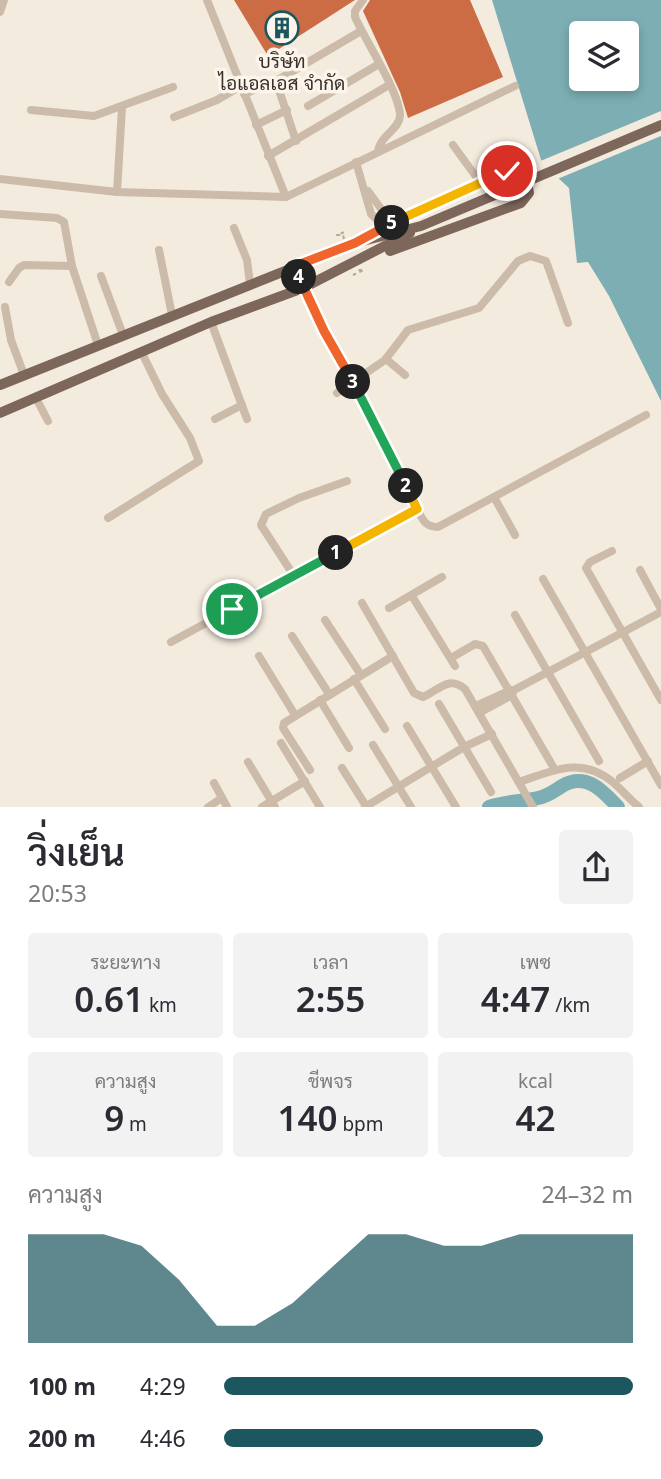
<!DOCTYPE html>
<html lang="th">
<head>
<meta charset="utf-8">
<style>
  :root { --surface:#fff; --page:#f2f2f3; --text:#2b2b33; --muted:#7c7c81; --accent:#1c575f }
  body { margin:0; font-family:"Noto Sans",Sarabun,sans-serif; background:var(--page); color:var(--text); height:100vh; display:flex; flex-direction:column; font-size:26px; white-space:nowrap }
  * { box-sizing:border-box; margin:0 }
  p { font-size:23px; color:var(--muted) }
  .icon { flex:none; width:38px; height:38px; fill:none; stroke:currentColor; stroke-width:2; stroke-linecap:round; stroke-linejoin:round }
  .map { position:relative; height:807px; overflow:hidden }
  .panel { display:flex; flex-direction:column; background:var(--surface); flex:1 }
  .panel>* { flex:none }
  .buttons { position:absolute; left:569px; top:21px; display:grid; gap:14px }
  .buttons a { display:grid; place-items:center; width:70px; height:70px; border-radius:7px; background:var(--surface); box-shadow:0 4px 10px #0003; font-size:35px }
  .pin { position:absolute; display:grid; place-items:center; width:60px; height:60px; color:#fff; margin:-30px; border:4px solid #fff; border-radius:50%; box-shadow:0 2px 7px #0007 }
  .km { position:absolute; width:35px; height:35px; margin:-18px; border-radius:50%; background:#222; color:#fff; font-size:19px; line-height:35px; text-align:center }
  .round { display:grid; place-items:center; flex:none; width:74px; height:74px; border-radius:7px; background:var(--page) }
  .overview { display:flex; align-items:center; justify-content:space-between; height:119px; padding:0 28px }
  h1 { font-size:38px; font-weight:600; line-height:52px }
  .figures { display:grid; grid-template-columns:repeat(3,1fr); gap:10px; height:119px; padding:7px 28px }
  .figures div { display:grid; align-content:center; border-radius:7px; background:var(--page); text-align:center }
  .figures b { font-size:35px; font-weight:600 }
  .figures small { font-size:19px; font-weight:400 }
  .figures p { font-size:19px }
  .chart { height:196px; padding:14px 28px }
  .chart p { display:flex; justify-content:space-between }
  .chart svg { width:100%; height:126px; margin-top:7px; fill:var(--accent); opacity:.7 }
  ul { padding:0 28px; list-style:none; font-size:23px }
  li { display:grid; grid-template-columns:112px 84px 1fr; align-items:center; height:52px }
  li i { height:18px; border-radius:9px; background:var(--accent) }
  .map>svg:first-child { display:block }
  .water { fill:#7caeb3; fill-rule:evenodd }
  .pier { fill:#f4ebdf }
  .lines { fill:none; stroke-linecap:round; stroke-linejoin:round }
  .river { stroke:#7caeb3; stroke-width:14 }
  .building { fill:#cc6c45 }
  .path { stroke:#b9a693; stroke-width:2; stroke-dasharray:3.5 3.5; stroke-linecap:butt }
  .minor { stroke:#cdbbaa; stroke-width:8 }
  .major { stroke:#7d675a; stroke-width:10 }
  .split-1-casing { stroke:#fff; stroke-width:14 }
  .split-2-casing { stroke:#fff; stroke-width:14 }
  .split-3-casing { stroke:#fff; stroke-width:14 }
  .split-4-casing { stroke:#fff; stroke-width:14 }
  .split-5-casing { stroke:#fff; stroke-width:14 }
  .split-6-casing { stroke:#fff; stroke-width:14 }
  .split-1 { stroke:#22a559; stroke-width:9 }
  .split-2 { stroke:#f5b400; stroke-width:9 }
  .split-3 { stroke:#22a559; stroke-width:9 }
  .split-4 { stroke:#f0652b; stroke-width:9 }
  .split-5 { stroke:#f0652b; stroke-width:9 }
  .split-6 { stroke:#f5b400; stroke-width:9 }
  .labels { text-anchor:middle; stroke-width:7; stroke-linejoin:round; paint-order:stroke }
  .poi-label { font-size:19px; fill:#3a302a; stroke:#fbf5ec }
</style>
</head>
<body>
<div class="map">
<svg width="661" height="807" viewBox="0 0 661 807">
  <rect width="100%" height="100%" fill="#f4ebdf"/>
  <!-- water -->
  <path class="water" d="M492,0H661V401L609,296L588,262L577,263L569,188L542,163ZM581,33H626V79H581Z"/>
  <!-- pier -->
  <polygon class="pier" points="661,111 661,136 555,180 539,166 538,162"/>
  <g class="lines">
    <!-- river -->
    <path class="river" d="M489,807C504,801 522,802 538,798C548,796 554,791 562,786C586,772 602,790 618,807"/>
  </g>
  <!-- building -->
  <g class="building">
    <polygon points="234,0 355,0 268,56"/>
    <polygon points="370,0 470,0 503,77 408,118 400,92 363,11"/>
  </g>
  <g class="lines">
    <!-- path -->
    <g class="path">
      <polyline points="344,239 343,235 337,235 347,231"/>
      <polyline points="353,275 364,270 357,270"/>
    </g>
    <!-- minor -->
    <g class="minor">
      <polyline points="207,0 286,197"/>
      <path d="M363,0L355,11V17C365,40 400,93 400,116C399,130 380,135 378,152"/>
      <polyline points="0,12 4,0"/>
      <polyline points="276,81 296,141"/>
      <polyline points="244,94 276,81 361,31"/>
      <polyline points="308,106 379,64"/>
      <polyline points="31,110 94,116 173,87"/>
      <polyline points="174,117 217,100 241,86"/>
      <polyline points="256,125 287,110"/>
      <polyline points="453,145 480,182"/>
      <polyline points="268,156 389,85"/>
      <polyline points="356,162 371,214 385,227"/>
      <polyline points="0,179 117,192 286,197 515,86"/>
      <polyline points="368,191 382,210 399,219"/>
      <polyline points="117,192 122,107"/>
      <polyline points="0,214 57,218 64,222 72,266 98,345"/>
      <polyline points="234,228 247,260 250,284"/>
      <polyline points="159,250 172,315"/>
      <path d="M295,266L324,331L370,414L417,509C423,520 425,527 438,527L646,415"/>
      <polyline points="101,276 123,335"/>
      <polyline points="9,282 19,268 24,265 72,266"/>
      <polyline points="5,307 11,340 24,375"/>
      <polyline points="211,322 247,419"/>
      <polyline points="386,359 405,375"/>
      <polyline points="337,393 385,360 408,330 479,308 518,261 530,256 546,261 568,323"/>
      <polyline points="36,398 48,421"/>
      <polyline points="215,419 242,405"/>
      <polyline points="494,497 515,535"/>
      <polyline points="108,518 199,461 190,438 162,394 142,353"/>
      <polyline points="612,551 590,562 586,568 661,700"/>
      <polyline points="640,570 661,609"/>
      <polyline points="294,576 261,525 266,514 299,498 347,481"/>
      <polyline points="543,579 661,785"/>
      <polyline points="412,596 455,666"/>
      <path d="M362,603L414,693L423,697C439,690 449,675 465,689L533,807"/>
      <polyline points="389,608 442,577"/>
      <polyline points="515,615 599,761"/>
      <polyline points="325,620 361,675"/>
      <polyline points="292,636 329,694"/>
      <polyline points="171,642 417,509"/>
      <polyline points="259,656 295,715"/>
      <polyline points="451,658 475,644 483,646 555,770"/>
      <polyline points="354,679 385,729"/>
      <polyline points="320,700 349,748"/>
      <polyline points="439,704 491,792"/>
      <polyline points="476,706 511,690"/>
      <polyline points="479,713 512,695 514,690 661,612"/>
      <polyline points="407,726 456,807"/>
      <polyline points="281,743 320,807"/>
      <polyline points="373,745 411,807"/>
      <polyline points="248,762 275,807"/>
      <polyline points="342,768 366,806"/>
      <polyline points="310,770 283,728 284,723 393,656"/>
      <polyline points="620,778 648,761"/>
      <path d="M519,782C555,770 582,756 614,783C623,791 630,800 639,807"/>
      <polyline points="214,783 227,807"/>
      <polyline points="208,807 222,798"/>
      <polyline points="262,807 305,781"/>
      <polyline points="365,807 464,747 492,734"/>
    </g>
    <!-- major -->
    <g class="major">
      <polyline points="366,237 414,212 507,171 519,169 526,176 529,193 521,203 390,251"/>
      <polyline points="0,385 355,243 421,226 661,125"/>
      <polyline points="0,413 211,322 303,288 410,233"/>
    </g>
  </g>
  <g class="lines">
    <defs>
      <polyline id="split-1" points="232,609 336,553"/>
      <polyline id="split-2" points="336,553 417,509 406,486"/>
      <polyline id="split-3" points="353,382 406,486"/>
      <polyline id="split-4" points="299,277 324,331 353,382"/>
      <polyline id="split-5" points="299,277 295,266 355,243 392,223"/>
      <polyline id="split-6" points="392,223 507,171"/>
    </defs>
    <!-- split-1 casing -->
    <use href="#split-1" class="split-1-casing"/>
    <!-- split-2 casing -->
    <use href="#split-2" class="split-2-casing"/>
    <!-- split-3 casing -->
    <use href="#split-3" class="split-3-casing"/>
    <!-- split-4 casing -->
    <use href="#split-4" class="split-4-casing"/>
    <!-- split-5 casing -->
    <use href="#split-5" class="split-5-casing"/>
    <!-- split-6 casing -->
    <use href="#split-6" class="split-6-casing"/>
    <!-- split-1 -->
    <use href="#split-1" class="split-1"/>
    <!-- split-2 -->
    <use href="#split-2" class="split-2"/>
    <!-- split-3 -->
    <use href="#split-3" class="split-3"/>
    <!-- split-4 -->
    <use href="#split-4" class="split-4"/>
    <!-- split-5 -->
    <use href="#split-5" class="split-5"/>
    <!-- split-6 -->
    <use href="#split-6" class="split-6"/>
  </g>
  <!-- icons -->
  <defs>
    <symbol id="building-ring" viewBox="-11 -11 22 22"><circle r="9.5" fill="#fbf5ec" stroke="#1c575f" stroke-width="1.5"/><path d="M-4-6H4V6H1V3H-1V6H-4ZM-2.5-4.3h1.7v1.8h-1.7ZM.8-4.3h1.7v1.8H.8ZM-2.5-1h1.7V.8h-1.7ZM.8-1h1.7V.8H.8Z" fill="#1c575f"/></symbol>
  </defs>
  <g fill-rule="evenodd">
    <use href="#building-ring" x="263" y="9" width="38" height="38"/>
  </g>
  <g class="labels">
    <!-- poi labels -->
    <g class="poi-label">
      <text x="282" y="68">บริษัท<tspan x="282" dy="22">ไอแอลเอส จำกัด</tspan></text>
    </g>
  </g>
</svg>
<div class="buttons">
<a><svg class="icon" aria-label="layers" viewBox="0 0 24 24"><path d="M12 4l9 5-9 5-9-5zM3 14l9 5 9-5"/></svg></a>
</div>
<div class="pin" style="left:232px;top:609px;background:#1e9e55"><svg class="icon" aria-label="arrive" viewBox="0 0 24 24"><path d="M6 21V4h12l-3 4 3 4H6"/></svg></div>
<div class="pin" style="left:507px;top:171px;background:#d93025"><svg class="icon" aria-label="check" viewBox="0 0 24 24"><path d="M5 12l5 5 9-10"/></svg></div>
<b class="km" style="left:336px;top:553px">1</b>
<b class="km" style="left:406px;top:486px">2</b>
<b class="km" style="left:353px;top:382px">3</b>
<b class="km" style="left:299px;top:277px">4</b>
<b class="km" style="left:392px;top:223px">5</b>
</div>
<section class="panel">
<div class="overview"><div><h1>วิ่งเย็น</h1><p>20:53</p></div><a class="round"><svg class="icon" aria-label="share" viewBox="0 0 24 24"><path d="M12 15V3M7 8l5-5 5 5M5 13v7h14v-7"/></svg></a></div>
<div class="figures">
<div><p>ระยะทาง</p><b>0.61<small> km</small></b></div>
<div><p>เวลา</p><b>2:55</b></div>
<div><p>เพซ</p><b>4:47<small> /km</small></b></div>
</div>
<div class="figures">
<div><p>ความสูง</p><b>9<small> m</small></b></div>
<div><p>ชีพจร</p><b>140<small> bpm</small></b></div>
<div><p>kcal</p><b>42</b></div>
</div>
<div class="chart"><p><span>ความสูง</span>24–32 m</p>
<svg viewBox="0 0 160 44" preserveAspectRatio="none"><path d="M0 44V6L10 6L20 6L30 10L40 22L50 38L60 38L70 30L80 18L90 6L100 6L110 10L120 10L130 6L140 6L150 6L160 6V44z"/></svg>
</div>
<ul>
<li><b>100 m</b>4:29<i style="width:100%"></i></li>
<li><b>200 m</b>4:46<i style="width:78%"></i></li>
</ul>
</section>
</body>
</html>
